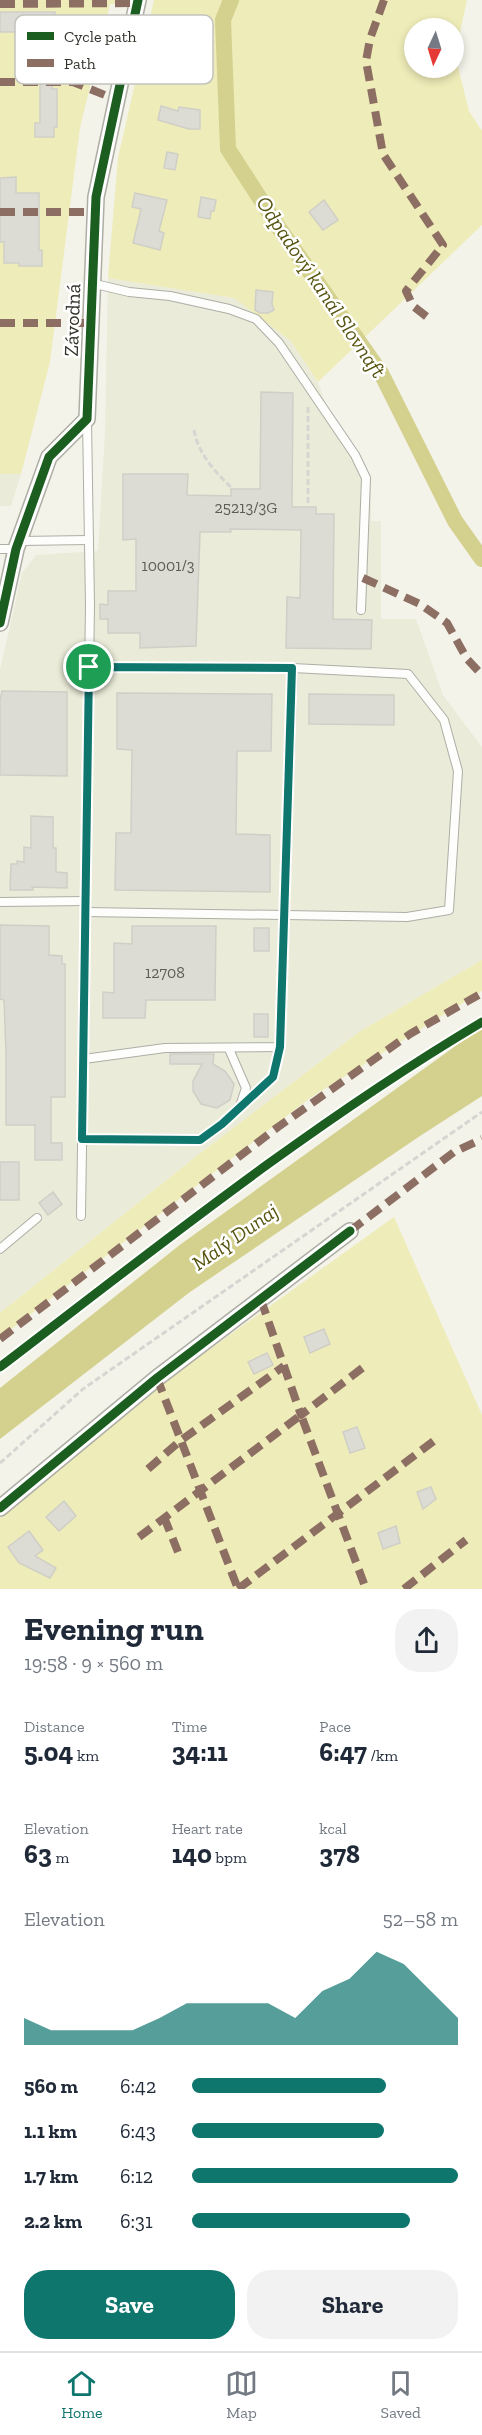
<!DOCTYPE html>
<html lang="en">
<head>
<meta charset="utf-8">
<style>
  :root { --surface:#fff; --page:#f2f2f3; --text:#1f2937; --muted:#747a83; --line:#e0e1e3; --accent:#0f766e }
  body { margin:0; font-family:"Zilla Slab",serif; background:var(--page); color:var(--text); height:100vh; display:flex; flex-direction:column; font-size:22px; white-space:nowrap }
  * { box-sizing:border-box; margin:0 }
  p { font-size:20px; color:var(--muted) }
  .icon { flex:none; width:33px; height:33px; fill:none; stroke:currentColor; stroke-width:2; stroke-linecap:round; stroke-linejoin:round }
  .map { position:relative; height:1589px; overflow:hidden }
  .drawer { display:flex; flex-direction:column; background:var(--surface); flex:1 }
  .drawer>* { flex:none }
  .needle { width:39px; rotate:184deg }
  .tools { position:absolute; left:404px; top:18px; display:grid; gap:12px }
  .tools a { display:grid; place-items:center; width:60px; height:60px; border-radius:50%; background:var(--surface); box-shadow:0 3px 9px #0003; font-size:30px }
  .pin { position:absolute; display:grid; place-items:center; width:51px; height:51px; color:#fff; margin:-26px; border:3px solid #fff; border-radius:50%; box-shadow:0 2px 6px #0007 }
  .round { display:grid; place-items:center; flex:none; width:63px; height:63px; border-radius:24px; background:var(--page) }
  .headline { display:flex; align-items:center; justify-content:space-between; height:102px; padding:0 24px }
  h1 { font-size:33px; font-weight:700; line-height:45px }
  .metrics { display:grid; grid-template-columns:repeat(3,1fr); gap:9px; height:102px; padding:6px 24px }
  .metrics div { display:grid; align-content:center }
  .metrics b { font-size:26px; font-weight:700 }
  .metrics small { font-size:16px; font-weight:400 }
  .metrics p { font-size:16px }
  .chart { height:168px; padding:12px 24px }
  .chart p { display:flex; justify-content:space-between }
  .chart svg { width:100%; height:108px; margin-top:6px; fill:var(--accent); opacity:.7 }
  .button { display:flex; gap:12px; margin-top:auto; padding:12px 24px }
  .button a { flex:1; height:69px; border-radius:24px; background:var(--accent); color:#fff; font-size:24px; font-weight:700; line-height:69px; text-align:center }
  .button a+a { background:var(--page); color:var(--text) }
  ul { padding:0 24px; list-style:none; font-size:20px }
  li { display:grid; grid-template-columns:96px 72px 1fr; align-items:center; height:45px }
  li i { height:15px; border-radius:8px; background:var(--accent) }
  .tabs { display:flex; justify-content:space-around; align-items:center; height:84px; border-top:2px solid var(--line); background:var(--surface); font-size:16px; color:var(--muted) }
  .tabs a { display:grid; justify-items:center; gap:3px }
  .tabs .current { color:var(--accent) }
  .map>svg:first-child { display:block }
  .built { fill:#ebebd9 }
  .green { fill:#eeecb8; fill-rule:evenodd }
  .water { fill:#d4d18f }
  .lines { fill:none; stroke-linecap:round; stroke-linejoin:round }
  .canal { stroke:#d4d18f; stroke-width:16 }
  .building { fill:#dcdcd4; stroke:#cfcfc7; stroke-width:1.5 }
  .lane-casing { stroke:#aeaea6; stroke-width:10 }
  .street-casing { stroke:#aeaea6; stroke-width:18 }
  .path { stroke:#d5d5d2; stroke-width:3; stroke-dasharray:6 3; stroke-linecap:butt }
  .lane { stroke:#fdfdfc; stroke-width:8 }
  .street { stroke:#fdfdfc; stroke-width:15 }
  .quiet { stroke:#8d6e63; stroke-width:8; stroke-dasharray:15 8; stroke-linecap:butt }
  .cycleway-casing { stroke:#fff; stroke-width:13 }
  .cycleway { stroke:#1b5e20; stroke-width:9 }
  .route-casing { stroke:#fff; stroke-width:12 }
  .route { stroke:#0f766e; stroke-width:8 }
  .labels { text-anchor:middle; stroke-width:5; stroke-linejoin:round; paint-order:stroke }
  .number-label { font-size:16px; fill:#5d5d56 }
  .street-label { font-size:20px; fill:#32322b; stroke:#fff }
  .water-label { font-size:21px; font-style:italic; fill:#57540f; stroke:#fff }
  .key { fill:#fff; stroke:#c2c2bf; stroke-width:1.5 }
  .key-label { font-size:16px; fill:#32322b }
</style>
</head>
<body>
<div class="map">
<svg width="482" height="1589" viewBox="0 0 482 1589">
  <rect width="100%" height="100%" fill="#f3f3e9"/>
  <!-- built -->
  <g class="built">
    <polygon points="108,278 234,298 291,341 318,382 325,403 371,479 371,521 381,521 381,619 416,619 443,695 482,747 482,960 359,1032 198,1155 0,1313 0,670 22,573 36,555 98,551 105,432"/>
    <polygon points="0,474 21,474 11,506 0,506"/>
  </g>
  <!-- green -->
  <g class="green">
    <polygon points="0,0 126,0 125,4 110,4 80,128 50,362 21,474 0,474"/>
    <path d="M154,0H467L455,55L469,111L482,131V225L318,382L291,341L234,298L108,278L118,158ZM414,28H453V68H414Z"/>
    <polygon points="482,960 482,991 310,1098 0,1338 0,1313 198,1155 359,1032"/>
    <polygon points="394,1217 482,1415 482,1589 0,1589 0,1518 136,1402"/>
  </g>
  <!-- water -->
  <polygon class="water" points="482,1029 482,1096 420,1136 190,1292 0,1439 0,1388 181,1244 461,1042"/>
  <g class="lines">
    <!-- canal -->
    <polyline class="canal" points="231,0 223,20 228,149 279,228 381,373 455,521 482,559"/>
  </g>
  <!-- building -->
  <g class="building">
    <rect x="0" y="12" width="55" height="20"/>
    <polygon points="40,65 52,65 52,89 57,89 57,127 54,127 54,137 35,137 35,123 40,123"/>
    <polygon points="161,106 178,111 179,107 200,110 200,129 189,129 158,120"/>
    <polygon points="167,152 178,154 175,170 164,168"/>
    <polygon points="16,177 16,193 39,193 39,250 42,250 42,266 19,266 19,263 4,263 4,242 0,242 0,178"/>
    <polygon points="135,193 167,200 159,231 164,233 160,250 133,243 141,209 132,207"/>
    <polygon points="201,197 216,200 214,211 211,211 210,219 198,217"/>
    <polygon points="324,200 338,220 323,230 309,212"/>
    <polygon points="256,290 273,292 272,304 274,310 268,313 260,313 255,310"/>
    <polygon points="261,392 293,393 292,507 316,507 316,514 334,514 333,619 372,620 371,649 286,648 287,597 300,598 301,530 230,529 231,532 200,532 196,646 140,648 140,633 108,633 108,619 100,619 100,604 108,605 108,591 136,591 136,539 123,540 123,474 188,474 187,495 231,496 231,489 260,489"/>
    <polygon points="2,691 67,692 67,776 0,775 0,700"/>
    <polygon points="117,693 272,694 271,751 237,751 236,834 270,835 270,892 115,890 116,833 131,833 132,750 117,749"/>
    <polygon points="309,694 394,695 394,725 309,724"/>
    <polygon points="31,816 53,817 53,848 56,848 56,872 67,873 67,888 32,887 33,890 10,890 11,864 17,864 17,861 24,862 24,847 31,848"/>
    <polygon points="0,925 49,926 49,955 62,956 62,964 65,964 65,1097 51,1097 51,1143 62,1143 62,1160 35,1160 35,1125 6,1125 6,1053 4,1000 0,999"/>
    <polygon points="132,926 216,926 215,1000 146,1000 145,1018 103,1018 103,992 114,993 114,943 132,944"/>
    <rect x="254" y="928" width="15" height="23"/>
    <rect x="254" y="1014" width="14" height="23"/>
    <polygon points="170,1054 214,1054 213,1064 225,1071 234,1084 230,1100 217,1108 201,1104 193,1091 193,1081 202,1064 170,1064"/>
    <rect x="0" y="1162" width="19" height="38"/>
    <polygon points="53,1192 62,1204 48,1215 39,1203"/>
    <polygon points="324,1329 330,1344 310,1353 304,1337"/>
    <polygon points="267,1353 273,1365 254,1374 248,1362"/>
    <polygon points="357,1427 365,1448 350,1453 343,1432"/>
    <polygon points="431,1487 436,1499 423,1509 417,1492"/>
    <polygon points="64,1501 76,1516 59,1531 46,1517"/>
    <polygon points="396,1526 400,1543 383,1549 378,1533"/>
    <polygon points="29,1531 43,1550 35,1556 56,1568 50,1578 19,1563 8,1547"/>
  </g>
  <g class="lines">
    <defs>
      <g id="lane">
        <polyline points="91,283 129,292 170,296 229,309 256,319 279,343 355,455 366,478 361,610"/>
        <polyline points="19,541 89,540"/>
        <polyline points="0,549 16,549"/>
        <polyline points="0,902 86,901"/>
        <polyline points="86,912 407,917 449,910 458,771 444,720 408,674 293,668"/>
        <polyline points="84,1059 165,1048 280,1047 293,668 89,667"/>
        <polyline points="241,1105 273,1077 280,1047"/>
        <polyline points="82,1139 200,1140 222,1124 240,1106 246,1088 229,1049"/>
        <polyline points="81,1216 90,605 87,420"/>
        <polyline points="0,1249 37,1218"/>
      </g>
      <g id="street">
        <polyline points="0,623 16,549 49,457 87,419 96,197 138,0"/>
        <polyline points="0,1508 157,1378 350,1231"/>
      </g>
    </defs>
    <!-- lane casing -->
    <use href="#lane" class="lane-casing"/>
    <!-- street casing -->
    <use href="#street" class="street-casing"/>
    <!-- path -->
    <g class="path">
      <path d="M194,430C198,454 216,473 233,489"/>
      <polyline points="308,503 308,406"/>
      <polyline points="0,1463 83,1389 482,1112"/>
    </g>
    <!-- lane -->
    <use href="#lane" class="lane"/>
    <!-- street -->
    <use href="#street" class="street"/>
    <!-- quiet -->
    <g class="quiet">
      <polyline points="384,0 370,39 366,61 383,154 443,245 406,291 413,306 431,320"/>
      <polyline points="0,4 138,3"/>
      <polyline points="0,82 73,82 117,100"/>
      <polyline points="0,212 95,212"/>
      <polyline points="0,323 91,323"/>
      <polyline points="363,578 420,604 447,623 467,659 482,675"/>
      <polyline points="350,1231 454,1152 482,1139"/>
      <polyline points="261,1300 301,1415 365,1366"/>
      <polyline points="0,1339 278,1127 410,1034 482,993"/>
      <polyline points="157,1378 238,1589"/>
      <polyline points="148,1469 180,1441 284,1366"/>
      <polyline points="164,1517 178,1552"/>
      <polyline points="139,1537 301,1415 366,1589"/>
      <polyline points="238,1589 435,1440"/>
      <polyline points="404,1589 466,1540"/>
    </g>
    <defs>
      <g id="cycleway">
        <polyline points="0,623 16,549 49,457 87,419 96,197 138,0"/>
        <path d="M0,1367C157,1247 312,1123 482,1022"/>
        <polyline points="0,1508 157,1378 350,1231"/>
      </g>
    </defs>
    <!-- cycleway casing -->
    <use href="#cycleway" class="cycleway-casing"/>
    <!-- cycleway -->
    <use href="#cycleway" class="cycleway"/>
  </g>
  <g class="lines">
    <defs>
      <polygon id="route" points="89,667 292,668 280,1047 273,1077 222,1124 200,1140 82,1139"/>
    </defs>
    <!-- route casing -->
    <use href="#route" class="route-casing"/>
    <!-- route -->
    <use href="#route" class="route"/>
  </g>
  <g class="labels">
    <!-- number labels -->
    <g class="number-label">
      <text x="246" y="513">25213/3G</text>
      <text x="168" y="571">10001/3</text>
      <text x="165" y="978">12708</text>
    </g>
    <!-- street labels -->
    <g class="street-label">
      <text transform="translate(72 320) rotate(-88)" y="7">Závodná</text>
    </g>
    <!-- water labels -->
    <g class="water-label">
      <text transform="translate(321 287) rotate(56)" y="7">Odpadový kanál Slovnaft</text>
      <text transform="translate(235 1237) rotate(-35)" y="7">Malý Dunaj</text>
    </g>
  </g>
  <!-- legend -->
  <rect x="15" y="15" width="198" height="69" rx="9" class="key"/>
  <rect x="27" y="32" width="27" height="8" fill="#1b5e20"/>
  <rect x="27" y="59" width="27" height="8" fill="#8d6e63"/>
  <g class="key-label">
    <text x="64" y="42">Cycle path</text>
    <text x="64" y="69">Path</text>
  </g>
</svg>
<div class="tools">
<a><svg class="needle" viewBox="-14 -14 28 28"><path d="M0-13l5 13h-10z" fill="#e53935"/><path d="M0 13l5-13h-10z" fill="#747a83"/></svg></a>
</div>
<div class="pin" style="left:89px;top:667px;background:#1e9e55"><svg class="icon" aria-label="arrive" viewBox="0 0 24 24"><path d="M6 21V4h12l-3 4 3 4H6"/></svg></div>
</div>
<section class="drawer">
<div class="headline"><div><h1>Evening run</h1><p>19:58 · 9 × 560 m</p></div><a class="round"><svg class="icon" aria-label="share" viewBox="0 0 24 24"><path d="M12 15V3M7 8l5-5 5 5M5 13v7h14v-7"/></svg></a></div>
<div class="metrics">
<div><p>Distance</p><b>5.04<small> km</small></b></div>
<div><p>Time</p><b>34:11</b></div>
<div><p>Pace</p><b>6:47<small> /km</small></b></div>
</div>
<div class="metrics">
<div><p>Elevation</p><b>63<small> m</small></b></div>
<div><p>Heart rate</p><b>140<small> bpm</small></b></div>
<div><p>kcal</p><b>378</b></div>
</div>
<div class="chart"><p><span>Elevation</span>52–58 m</p>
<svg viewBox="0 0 160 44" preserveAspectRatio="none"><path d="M0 44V33L10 38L20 38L30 38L40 38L50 33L60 27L70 27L80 27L90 27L100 33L110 22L120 17L130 6L140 11L150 22L160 33V44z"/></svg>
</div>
<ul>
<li><b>560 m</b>6:42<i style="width:73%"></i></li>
<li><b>1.1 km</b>6:43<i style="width:72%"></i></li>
<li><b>1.7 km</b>6:12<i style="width:100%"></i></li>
<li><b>2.2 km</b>6:31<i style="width:82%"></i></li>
</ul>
<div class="button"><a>Save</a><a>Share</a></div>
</section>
<nav class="tabs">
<a class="current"><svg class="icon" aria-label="home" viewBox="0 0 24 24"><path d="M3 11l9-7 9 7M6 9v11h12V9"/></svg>Home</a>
<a><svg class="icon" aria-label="map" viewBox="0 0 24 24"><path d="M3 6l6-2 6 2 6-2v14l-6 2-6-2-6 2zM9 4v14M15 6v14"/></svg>Map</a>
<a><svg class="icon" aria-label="saved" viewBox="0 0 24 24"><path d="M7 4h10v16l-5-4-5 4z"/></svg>Saved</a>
</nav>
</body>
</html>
